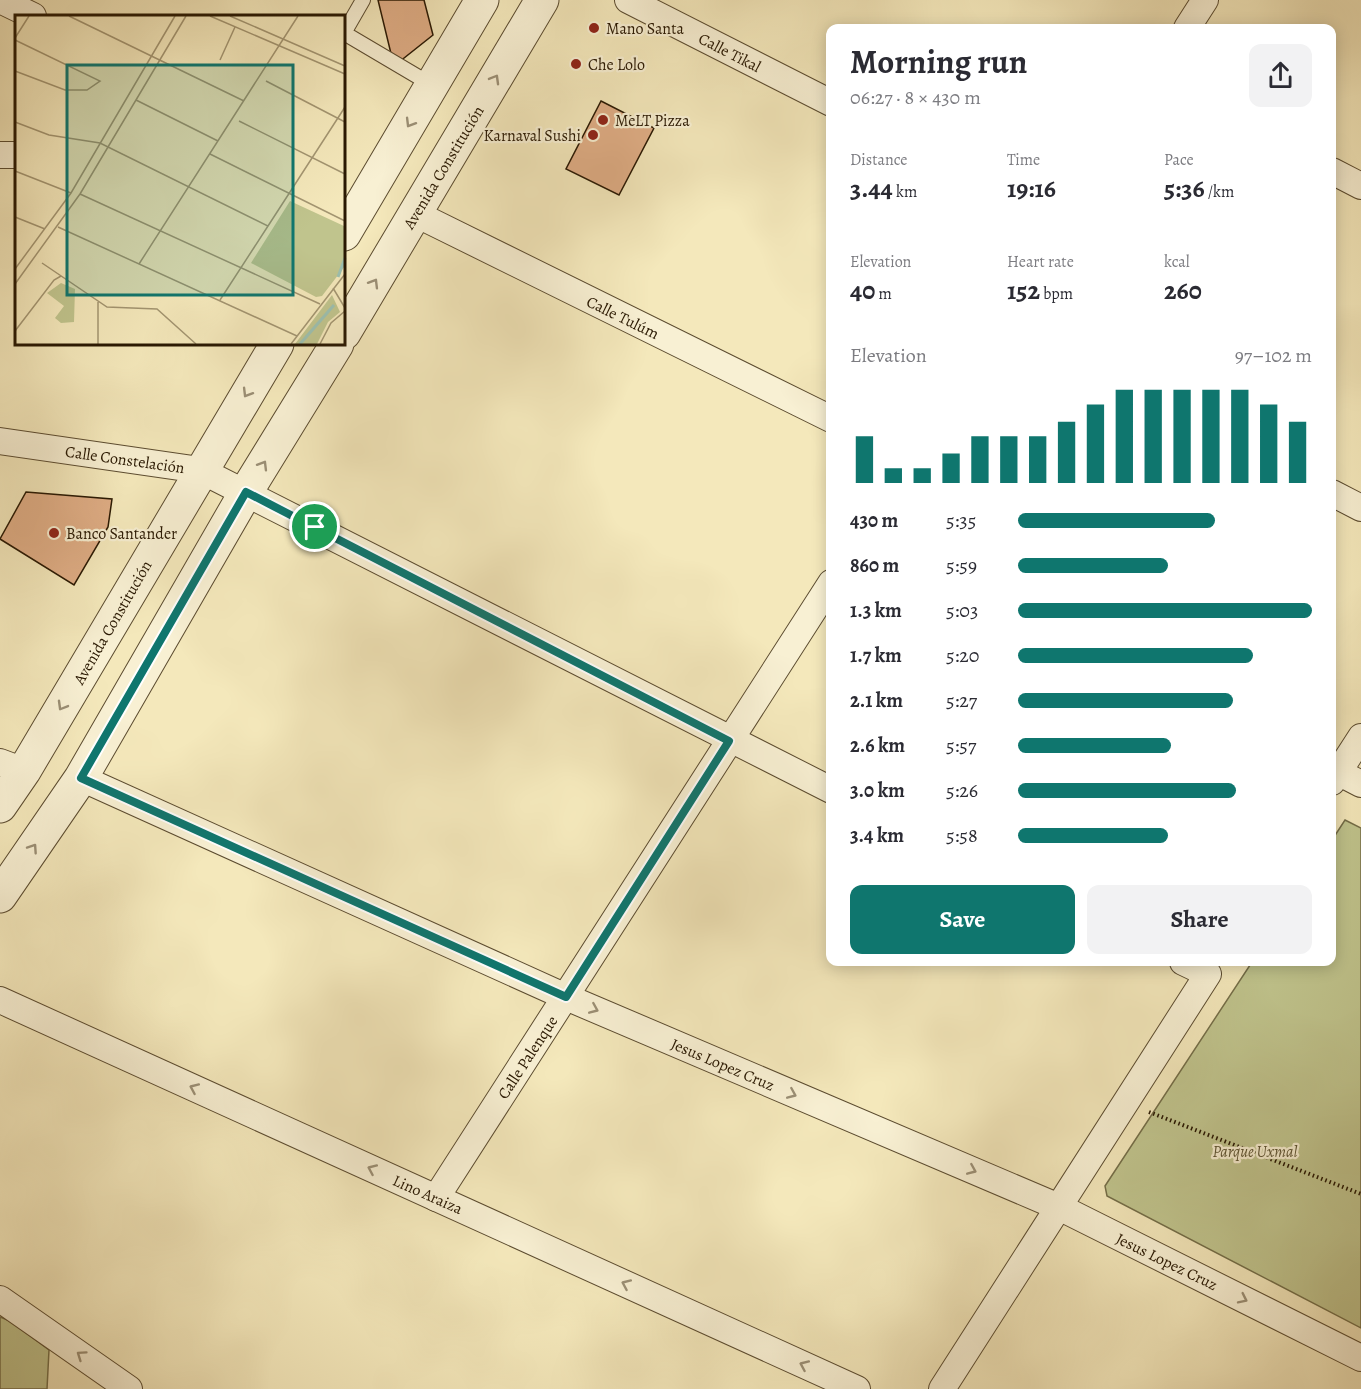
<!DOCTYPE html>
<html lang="en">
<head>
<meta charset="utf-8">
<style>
  :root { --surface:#fff; --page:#f2f2f3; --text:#2b2b33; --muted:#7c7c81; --accent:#0f766e }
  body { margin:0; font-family:Alegreya,serif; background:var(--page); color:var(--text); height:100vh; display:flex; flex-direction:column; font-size:22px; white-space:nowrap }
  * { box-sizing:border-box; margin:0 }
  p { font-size:20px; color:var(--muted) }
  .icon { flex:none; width:33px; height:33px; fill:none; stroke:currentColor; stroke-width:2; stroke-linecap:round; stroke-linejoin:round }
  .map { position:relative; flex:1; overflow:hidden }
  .details { position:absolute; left:826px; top:24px; width:510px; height:942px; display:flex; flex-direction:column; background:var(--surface); border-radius:12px; box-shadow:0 3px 15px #0003 }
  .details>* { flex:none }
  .pin { position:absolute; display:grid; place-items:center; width:51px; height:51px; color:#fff; margin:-26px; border:3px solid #fff; border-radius:50%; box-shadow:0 2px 6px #0007 }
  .round { display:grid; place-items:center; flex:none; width:63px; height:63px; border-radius:12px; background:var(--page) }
  .overview { display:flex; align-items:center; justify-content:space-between; height:102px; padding:0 24px }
  h1 { font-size:33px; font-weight:700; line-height:45px }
  .metrics { display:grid; grid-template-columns:repeat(3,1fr); gap:9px; height:102px; padding:6px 24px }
  .metrics div { display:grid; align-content:center }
  .metrics b { font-size:26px; font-weight:700 }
  .metrics small { font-size:16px; font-weight:400 }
  .metrics p { font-size:16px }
  .chart { height:168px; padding:12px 24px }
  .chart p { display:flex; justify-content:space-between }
  .chart svg { width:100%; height:108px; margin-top:6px; stroke:var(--accent); stroke-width:6 }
  .cta { display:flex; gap:12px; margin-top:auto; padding:12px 24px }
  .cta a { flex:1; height:69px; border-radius:12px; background:var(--accent); color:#fff; font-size:24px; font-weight:700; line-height:69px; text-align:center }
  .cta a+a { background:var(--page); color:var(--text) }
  ul { padding:0 24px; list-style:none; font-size:20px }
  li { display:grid; grid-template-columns:96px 72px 1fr; align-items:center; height:45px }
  li i { height:15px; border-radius:8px; background:var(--accent) }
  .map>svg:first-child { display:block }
  .green { fill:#c0c48d; stroke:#746e48; stroke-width:1.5 }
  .building { fill:#dfad85; stroke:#291802; stroke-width:1.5 }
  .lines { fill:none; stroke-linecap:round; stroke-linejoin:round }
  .service-casing { stroke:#5c4c30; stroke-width:16 }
  .minor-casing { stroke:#5c4c30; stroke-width:28 }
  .tertiary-casing { stroke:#5c4c30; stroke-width:35 }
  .path { stroke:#291802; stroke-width:4; stroke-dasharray:1.5 3; stroke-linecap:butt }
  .service { stroke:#f8f0d3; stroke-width:14 }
  .minor { stroke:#f8f0d3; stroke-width:26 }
  .tertiary { stroke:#f8f0d3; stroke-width:33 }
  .oneway { stroke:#9b8f75 }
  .route-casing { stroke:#fff; stroke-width:12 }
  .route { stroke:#0f766e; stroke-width:8 }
  .poi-dot { fill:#8f2418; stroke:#f8f0d3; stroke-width:2 }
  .labels { text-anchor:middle; stroke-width:4.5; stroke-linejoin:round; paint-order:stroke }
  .poi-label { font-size:16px; fill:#291802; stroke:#f8f0d3; text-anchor:start }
  .street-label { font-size:16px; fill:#291802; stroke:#f8f0d3 }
  .park-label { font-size:16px; font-style:italic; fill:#5e5433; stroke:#f8f0d3 }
  .inset-river { fill:none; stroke:#9cc0b0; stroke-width:3 }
  .inset-road { fill:none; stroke:#a39571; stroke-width:1.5 }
  .view { fill:#0f766e; fill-opacity:0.15; stroke:#0f766e; stroke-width:3 }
  .inset-edge { fill:none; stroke:#291802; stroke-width:3 }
</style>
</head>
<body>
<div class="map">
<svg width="1361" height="1389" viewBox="0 0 1361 1389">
  <rect width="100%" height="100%" fill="#f4e8bb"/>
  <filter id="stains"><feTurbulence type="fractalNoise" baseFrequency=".00333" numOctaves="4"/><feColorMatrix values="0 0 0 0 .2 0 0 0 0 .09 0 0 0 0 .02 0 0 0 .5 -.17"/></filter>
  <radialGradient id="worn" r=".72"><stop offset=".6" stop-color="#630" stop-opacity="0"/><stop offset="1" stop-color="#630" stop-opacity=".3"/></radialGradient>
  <!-- green -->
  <g class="green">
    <polygon points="1345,820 1361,828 1361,1328 1107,1196 1105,1186 1252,962 1332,962 1332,840"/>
    <polygon points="0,1317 10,1321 49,1350 47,1389 0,1389"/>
  </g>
  <!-- building -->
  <g class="building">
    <polygon points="378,0 424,0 433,35 394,66"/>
    <polygon points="601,101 654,128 619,195 566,169"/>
    <polygon points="26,492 112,499 108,527 74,585 0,539"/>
  </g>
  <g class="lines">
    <defs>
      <polyline id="service" points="363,0 344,33 432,85"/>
      <g id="minor">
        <polyline points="0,0 33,16"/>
        <polyline points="628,0 831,103"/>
        <polyline points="1187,28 1205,0"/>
        <polyline points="0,155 16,155"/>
        <polyline points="1332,171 1361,186"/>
        <polyline points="416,214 831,419"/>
        <polyline points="0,441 200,470 831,790"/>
        <polyline points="1332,493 1361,508"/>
        <polyline points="0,762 24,771"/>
        <polyline points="1332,769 1361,784"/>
        <polyline points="81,778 566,997 1061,1208 1361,1358"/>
        <polyline points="1332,782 1361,737"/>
        <polyline points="0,1000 857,1389"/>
        <polyline points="436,1198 831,583"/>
        <polyline points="0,1299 129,1389"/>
        <polyline points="942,1389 1208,974 1183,962"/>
      </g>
      <g id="tertiary">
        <polyline points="344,234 482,0"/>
        <polyline points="344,333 542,0"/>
        <polyline points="0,806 24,771 277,344"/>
        <polyline points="0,896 81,778 246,492 337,344"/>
      </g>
    </defs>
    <!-- service casing -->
    <use href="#service" class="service-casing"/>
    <!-- minor casing -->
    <use href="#minor" class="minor-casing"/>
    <!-- tertiary casing -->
    <use href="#tertiary" class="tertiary-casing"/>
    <!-- path -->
    <polyline class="path" points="1149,1112 1361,1194"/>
    <!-- service -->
    <use href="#service" class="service"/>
    <!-- minor -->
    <use href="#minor" class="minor"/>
    <!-- tertiary -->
    <use href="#tertiary" class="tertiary"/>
  </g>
  <!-- one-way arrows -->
  <defs><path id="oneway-chevron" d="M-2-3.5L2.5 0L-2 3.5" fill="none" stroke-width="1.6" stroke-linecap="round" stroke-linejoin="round" transform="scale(1.5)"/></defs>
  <g class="oneway">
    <use href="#oneway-chevron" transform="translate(495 79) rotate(-60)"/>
    <use href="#oneway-chevron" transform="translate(410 123) rotate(121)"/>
    <use href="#oneway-chevron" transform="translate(374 283) rotate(-59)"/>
    <use href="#oneway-chevron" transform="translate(247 393) rotate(121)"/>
    <use href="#oneway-chevron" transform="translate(263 465) rotate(-59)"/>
    <use href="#oneway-chevron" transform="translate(62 706) rotate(120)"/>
    <use href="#oneway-chevron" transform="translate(33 848) rotate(-56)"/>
    <use href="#oneway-chevron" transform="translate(594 1009) rotate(23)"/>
    <use href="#oneway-chevron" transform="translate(194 1088) rotate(-156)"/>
    <use href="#oneway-chevron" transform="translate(792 1094) rotate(23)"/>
    <use href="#oneway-chevron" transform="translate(372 1169) rotate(-156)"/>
    <use href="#oneway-chevron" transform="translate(972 1170) rotate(23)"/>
    <use href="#oneway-chevron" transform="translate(626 1284) rotate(-156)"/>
    <use href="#oneway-chevron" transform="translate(1243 1299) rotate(26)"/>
    <use href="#oneway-chevron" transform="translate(81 1355) rotate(-145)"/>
    <use href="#oneway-chevron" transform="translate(804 1365) rotate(-156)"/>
  </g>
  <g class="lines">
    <defs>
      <polygon id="route" points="246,492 729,741 566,997 81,778"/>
    </defs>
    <!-- route casing -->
    <use href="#route" class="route-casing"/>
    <!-- route -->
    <use href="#route" class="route"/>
  </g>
  <!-- markers -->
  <g class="poi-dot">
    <circle cx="594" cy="28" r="6"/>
    <circle cx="576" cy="64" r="6"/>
    <circle cx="603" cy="120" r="6"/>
    <circle cx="593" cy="135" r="6"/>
    <circle cx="54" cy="533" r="6"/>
  </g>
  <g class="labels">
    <!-- poi labels -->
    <g class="poi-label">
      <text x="606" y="34">Mano Santa</text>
      <text x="588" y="70">Che Lolo</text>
      <text x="615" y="126">MeLT Pizza</text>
      <text x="581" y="141" text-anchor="end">Karnaval Sushi</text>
      <text x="66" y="539">Banco Santander</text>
    </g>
    <!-- street labels -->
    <g class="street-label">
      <text transform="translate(730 52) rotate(27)" y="6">Calle Tikal</text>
      <text transform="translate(443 167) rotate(-59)" y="6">Avenida Constitución</text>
      <text transform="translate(623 317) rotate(26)" y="6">Calle Tulúm</text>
      <text transform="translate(125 459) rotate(8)" y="6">Calle Constelación</text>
      <text transform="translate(112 622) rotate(-60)" y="6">Avenida Constitución</text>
      <text transform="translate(527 1057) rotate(-57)" y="6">Calle Palenque</text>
      <text transform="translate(723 1064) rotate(23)" y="6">Jesus Lopez Cruz</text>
      <text transform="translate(428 1194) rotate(24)" y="6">Lino Araiza</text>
      <text transform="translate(1167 1261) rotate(26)" y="6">Jesus Lopez Cruz</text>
    </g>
    <!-- park labels -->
    <g class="park-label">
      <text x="1255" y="1157">Parque Uxmal</text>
    </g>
  </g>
  <!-- overview -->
  <g transform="translate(15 15)">
    <rect width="330" height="330" fill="#f4e8bb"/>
    <path d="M275,186L329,211L330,251L307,281L301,282L236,248ZM46,268L60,274L59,307L46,308L40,303L49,291L32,278ZM317,280L325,297L313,307L302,329H280Z" fill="#c0c48d"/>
    <path class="inset-river" d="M323,262L330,243M285,329L319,290"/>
    <path class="inset-road" d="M54,1L229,86M195,1L330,59M215,1L330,51M0,23L14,1M0,25L85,66L72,75H50L0,56M205,45L220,12M251,66L330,107M121,85L203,126M224,106L330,159M0,107L34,120L85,128L253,211L205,285M195,139L330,206M0,156L56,178M65,179L305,289M0,202L30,214M253,211L330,92M43,212L282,321M27,248L92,292L142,294L181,329M124,249L283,1M0,254L56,178L160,1M0,269L65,179L171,1M318,273L330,293M83,287V329M0,316L39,265L46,261M276,329L330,259M305,329L316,308L330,296"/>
    <path class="view" d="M52,50H278V280H52Z"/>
    <rect width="330" height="330" class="inset-edge"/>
  </g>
  <rect width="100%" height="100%" filter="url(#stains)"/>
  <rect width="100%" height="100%" fill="url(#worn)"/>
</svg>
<div class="pin" style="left:315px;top:527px;background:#1e9e55"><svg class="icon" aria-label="arrive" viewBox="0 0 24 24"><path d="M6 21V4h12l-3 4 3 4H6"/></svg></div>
<section class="details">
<div class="overview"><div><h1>Morning run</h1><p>06:27 · 8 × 430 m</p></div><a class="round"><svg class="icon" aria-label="share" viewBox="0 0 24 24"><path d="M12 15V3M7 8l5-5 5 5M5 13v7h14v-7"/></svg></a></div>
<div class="metrics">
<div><p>Distance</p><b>3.44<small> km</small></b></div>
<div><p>Time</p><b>19:16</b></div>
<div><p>Pace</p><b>5:36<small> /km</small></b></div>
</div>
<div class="metrics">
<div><p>Elevation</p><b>40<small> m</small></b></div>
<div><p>Heart rate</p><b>152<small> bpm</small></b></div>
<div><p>kcal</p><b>260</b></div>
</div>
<div class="chart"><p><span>Elevation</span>97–102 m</p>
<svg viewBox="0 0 160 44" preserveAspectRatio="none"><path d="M5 44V25M15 44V38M25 44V38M35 44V32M45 44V25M55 44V25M65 44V25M75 44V19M85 44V12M95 44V6M105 44V6M115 44V6M125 44V6M135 44V6M145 44V12M155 44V19"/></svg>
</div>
<ul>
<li><b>430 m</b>5:35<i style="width:67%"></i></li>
<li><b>860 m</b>5:59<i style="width:51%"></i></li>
<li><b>1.3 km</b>5:03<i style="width:100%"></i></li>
<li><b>1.7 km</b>5:20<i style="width:80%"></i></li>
<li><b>2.1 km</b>5:27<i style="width:73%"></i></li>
<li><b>2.6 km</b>5:57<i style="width:52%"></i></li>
<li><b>3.0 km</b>5:26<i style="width:74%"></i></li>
<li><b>3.4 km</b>5:58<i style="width:51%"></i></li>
</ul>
<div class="cta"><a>Save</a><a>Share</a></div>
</section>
</div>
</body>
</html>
